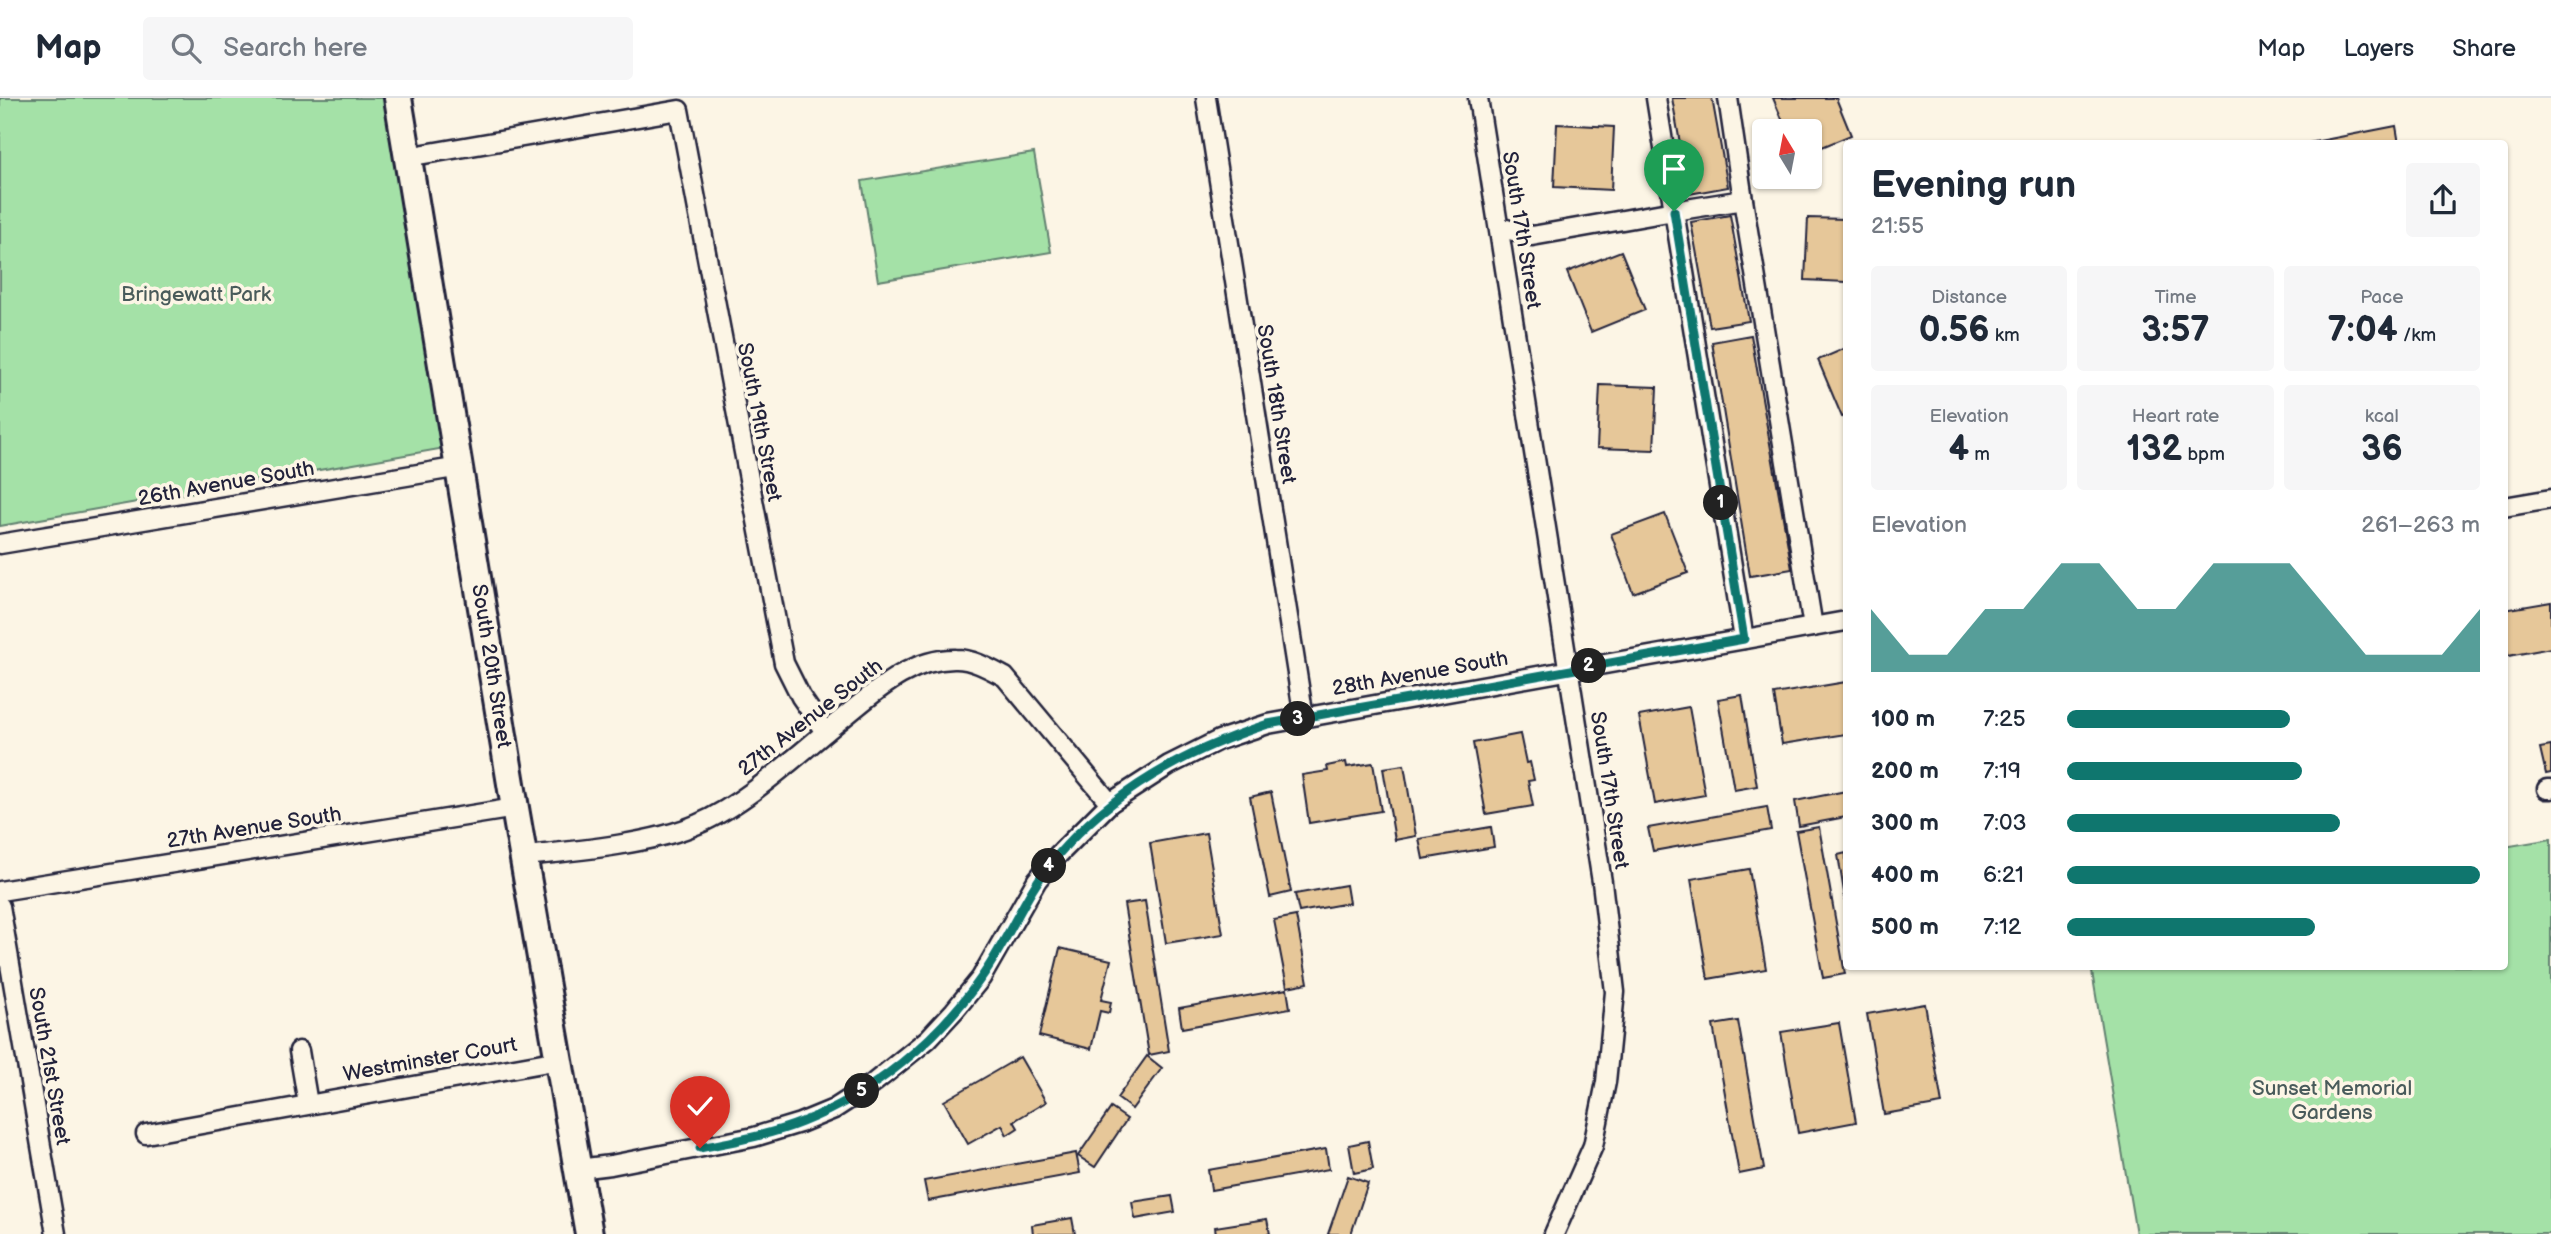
<!DOCTYPE html>
<html lang="en">
<head>
<meta charset="utf-8">
<style>
  :root { --surface:#fff; --page:#f6f6f7; --text:#1f2937; --muted:#747a83; --line:#e0e1e3; --accent:#0f766e }
  body { margin:0; font-family:"Balsamiq Sans",sans-serif; background:var(--page); color:var(--text); height:100vh; display:flex; flex-direction:column; font-size:26px; white-space:nowrap }
  * { box-sizing:border-box; margin:0 }
  p { font-size:23px; color:var(--muted) }
  .icon { flex:none; width:38px; height:38px; fill:none; stroke:currentColor; stroke-width:2; stroke-linecap:round; stroke-linejoin:round }
  .map { position:relative; flex:1; overflow:hidden }
  .panel { position:absolute; left:1843px; top:42px; width:665px; height:830px; display:flex; flex-direction:column; background:var(--surface); border-radius:7px; box-shadow:0 2px 5px #0004 }
  .panel>* { flex:none }
  .needle { width:46px; rotate:350deg }
  .tools { position:absolute; left:1752px; top:21px; display:grid; gap:14px }
  .tools a { display:grid; place-items:center; width:70px; height:70px; border-radius:7px; background:var(--surface); box-shadow:0 2px 5px #0004; font-size:35px }
  .pin { position:absolute; display:grid; place-items:center; width:60px; height:60px; color:#fff; margin:-72px -30px; border-radius:50% 50% 50% 0; rotate:-45deg; box-shadow:0 0 7px #0007 }
  .pin .icon { rotate:45deg }
  .km { position:absolute; width:35px; height:35px; margin:-18px; border-radius:50%; background:#222; color:#fff; font-size:19px; line-height:35px; text-align:center }
  .round { display:grid; place-items:center; flex:none; width:74px; height:74px; border-radius:7px; background:var(--page) }
  .headline { display:flex; align-items:center; justify-content:space-between; height:119px; padding:0 28px }
  h1 { font-size:38px; font-weight:700; line-height:52px }
  .metrics { display:grid; grid-template-columns:repeat(3,1fr); gap:10px; height:119px; padding:7px 28px }
  .metrics div { display:grid; align-content:center; border-radius:7px; background:var(--page); text-align:center }
  .metrics b { font-size:35px; font-weight:700 }
  .metrics small { font-size:19px; font-weight:400 }
  .metrics p { font-size:19px }
  .chart { height:196px; padding:14px 28px }
  .chart p { display:flex; justify-content:space-between }
  .chart svg { width:100%; height:126px; margin-top:7px; fill:var(--accent); opacity:.7 }
  ul { padding:0 28px; list-style:none; font-size:23px }
  li { display:grid; grid-template-columns:112px 84px 1fr; align-items:center; height:52px }
  li i { height:18px; border-radius:9px; background:var(--accent) }
  header { display:flex; align-items:center; gap:42px; box-sizing:border-box; height:98px; padding:0 35px; background:var(--surface); border-bottom:2px solid var(--line) }
  header strong { font-size:33px }
  nav { display:flex; gap:38px; margin-inline-start:auto; font-size:24px }
  .search { width:490px; height:63px; background:var(--page); display:flex; align-items:center; gap:18px; box-sizing:border-box; padding:0 24px; border-radius:7px; color:var(--muted); font-size:26px }
  .map>svg:first-child { display:block }
  .green { fill:#a4e1a7; stroke:#638271; stroke-width:2 }
  .building { fill:#e6c799; stroke:#22223b; stroke-width:2 }
  .lines { fill:none; stroke-linecap:round; stroke-linejoin:round }
  .street-casing { stroke:#22223b; stroke-width:23 }
  .secondary-casing { stroke:#22223b; stroke-width:32 }
  .street { stroke:#fcf5e5; stroke-width:18 }
  .secondary { stroke:#fcf5e5; stroke-width:26 }
  .route-casing { stroke:#fff; stroke-width:14 }
  .route { stroke:#0f766e; stroke-width:9 }
  .labels { text-anchor:middle; stroke-width:7; stroke-linejoin:round; paint-order:stroke }
  .street-label { font-size:21px; fill:#22223b; stroke:#fcf5e5 }
  .park-label { font-size:21px; fill:#495b5b; stroke:#fcf5e5 }
</style>
</head>
<body>
<header>
<strong>Map</strong>
<div class="search"><svg class="icon" aria-label="search" viewBox="0 0 24 24"><circle cx="10" cy="10" r="6"/><path d="M15 15l6 6"/></svg>Search here</div>
<nav><a>Map</a><a>Layers</a><a>Share</a></nav>
</header>
<div class="map">
<svg width="2551" height="1136" viewBox="0 0 2551 1136">
  <rect width="100%" height="100%" fill="#fcf5e5"/>
  <filter id="ink" filterUnits="userSpaceOnUse"><feTurbulence type="fractalNoise" baseFrequency=".0143" numOctaves="2"/><feDisplacementMap in="SourceGraphic" scale="14" xChannelSelector="R" yChannelSelector="G"/><feConvolveMatrix kernelMatrix="1 2 1 2 8 2 1 2 1" color-interpolation-filters="sRGB"/></filter>
  <g filter="url(#ink)">
    <!-- green -->
    <g class="green">
      <polygon points="0,0 387,0 445,350 0,428"/>
      <polygon points="1034,55 1051,154 878,183 862,83"/>
      <polygon points="2551,741 2551,1136 2136,1136 2091,868 2504,868 2504,749"/>
    </g>
    <!-- building -->
    <g class="building">
      <polygon points="1672,0 1712,0 1728,89 1689,96"/>
      <polygon points="1773,0 1836,0 1851,37 1810,54 1810,33 1787,33"/>
      <polygon points="1557,26 1614,29 1611,92 1554,89"/>
      <polygon points="2396,28 2399,46 2304,46"/>
      <polygon points="1730,117 1749,223 1710,229 1691,124"/>
      <polygon points="1808,120 1846,121 1846,184 1805,182"/>
      <polygon points="1621,153 1645,212 1591,234 1567,174"/>
      <polygon points="1751,237 1792,471 1750,478 1712,244"/>
      <polygon points="1846,250 1846,318 1842,319 1818,262"/>
      <polygon points="1600,287 1657,289 1654,352 1597,350"/>
      <polygon points="1665,416 1688,475 1633,495 1611,436"/>
      <polygon points="2551,504 2551,550 2508,558 2504,536 2504,512"/>
      <polygon points="1846,584 1846,636 1782,646 1774,596"/>
      <polygon points="1742,597 1757,688 1734,692 1718,601"/>
      <polygon points="1689,609 1705,697 1655,706 1639,618"/>
      <polygon points="1520,636 1526,665 1530,664 1534,682 1528,683 1533,708 1486,716 1473,645"/>
      <polygon points="2551,648 2551,675 2546,676 2540,650"/>
      <polygon points="1346,664 1347,669 1373,665 1381,713 1309,725 1302,677 1328,673 1327,668"/>
      <polygon points="1404,667 1416,738 1395,742 1383,670"/>
      <polygon points="1846,693 1846,719 1799,728 1795,703"/>
      <polygon points="1271,694 1291,794 1270,799 1250,699"/>
      <polygon points="1767,709 1771,732 1653,753 1648,730"/>
      <polygon points="1491,729 1494,749 1423,761 1419,741"/>
      <polygon points="1819,729 1845,876 1823,880 1796,733"/>
      <polygon points="1206,735 1223,836 1166,845 1150,745"/>
      <polygon points="1846,755 1846,806 1838,757"/>
      <polygon points="1749,771 1766,871 1708,881 1691,781"/>
      <polygon points="1346,787 1349,805 1299,814 1295,796"/>
      <polygon points="1145,803 1169,953 1149,957 1124,806"/>
      <polygon points="1296,818 1308,885 1287,889 1274,822"/>
      <polygon points="1060,850 1111,862 1101,902 1111,904 1109,915 1100,913 1091,951 1039,938"/>
      <polygon points="1287,891 1290,910 1182,930 1179,910"/>
      <polygon points="1925,906 1942,1006 1884,1016 1867,916"/>
      <polygon points="1738,923 1764,1071 1739,1076 1713,927"/>
      <polygon points="1839,925 1856,1024 1798,1035 1781,934"/>
      <polygon points="1147,958 1162,970 1132,1011 1117,1000"/>
      <polygon points="1020,959 1046,1004 1014,1023 1018,1030 1007,1037 1002,1027 968,1046 944,1003"/>
      <polygon points="1111,1010 1127,1021 1095,1069 1078,1058"/>
      <polygon points="1368,1043 1373,1071 1354,1075 1349,1047"/>
      <polygon points="1326,1051 1329,1071 1211,1092 1208,1072"/>
      <polygon points="1076,1055 1080,1075 928,1103 924,1083"/>
      <polygon points="1348,1078 1368,1085 1351,1136 1328,1136"/>
      <polygon points="1172,1098 1175,1114 1135,1121 1132,1104"/>
      <polygon points="1072,1120 1075,1136 1033,1136 1032,1127"/>
      <polygon points="1267,1121 1270,1136 1216,1136 1215,1129"/>
    </g>
    <g class="lines">
      <defs>
        <g id="street">
          <polyline points="1206,0 1304,620"/>
          <polyline points="1478,0 1602,784 1615,894 1606,984 1593,1048 1554,1136"/>
          <polyline points="1728,0 1743,102 1674,113 1744,541"/>
          <polyline points="407,59 679,12 784,565 801,599 825,634"/>
          <polyline points="1743,102 1813,529"/>
          <polyline points="1499,129 1532,138 1674,113 1656,0"/>
          <polyline points="2504,409 2551,401"/>
          <polyline points="0,446 460,369"/>
          <polyline points="2547,691 2551,691"/>
          <path d="M525,758C574,753 653,746 698,726C749,704 800,654 844,619C876,593 911,560 956,561C973,561 990,571 1005,579L1110,705"/>
          <polyline points="0,793 515,710"/>
          <polyline points="0,808 56,1136"/>
          <polyline points="299,953 308,1006"/>
          <polyline points="146,1036 559,962"/>
          <polyline points="578,1071 611,1067 754,1039 800,1025 834,1011 871,987 928,941 954,913 981,880 1037,782 1058,757 1110,705 1169,667 1219,642 1268,626 1846,523"/>
        </g>
        <polyline id="secondary" points="398,0 515,710 589,1136"/>
      </defs>
      <!-- street casing -->
      <use href="#street" class="street-casing"/>
      <!-- secondary casing -->
      <use href="#secondary" class="secondary-casing"/>
      <!-- street -->
      <use href="#street" class="street"/>
      <!-- secondary -->
      <use href="#secondary" class="secondary"/>
    </g>
  </g>
  <g class="lines" filter="url(#ink)">
    <defs>
      <path id="route" d="M700,1050C734,1043 770,1037 802,1024C873,996 938,942 981,880C1009,841 1025,795 1056,759C1113,692 1186,653 1268,626L1744,541L1674,113"/>
    </defs>
    <!-- route casing -->
    <use href="#route" class="route-casing"/>
    <!-- route -->
    <use href="#route" class="route"/>
  </g>
  <g class="labels">
    <!-- street labels -->
    <g class="street-label">
      <text transform="translate(1522 132) rotate(81)" y="7">South 17th Street</text>
      <text transform="translate(1277 306) rotate(81)" y="7">South 18th Street</text>
      <text transform="translate(760 324) rotate(79)" y="7">South 19th Street</text>
      <text transform="translate(226 385) rotate(-10)" y="7">26th Avenue South</text>
      <text transform="translate(492 568) rotate(81)" y="7">South 20th Street</text>
      <text transform="translate(1420 575) rotate(-10)" y="7">28th Avenue South</text>
      <text transform="translate(810 619) rotate(-38)" y="7">27th Avenue South</text>
      <text transform="translate(1610 692) rotate(81)" y="7">South 17th Street</text>
      <text transform="translate(254 729) rotate(-9)" y="7">27th Avenue South</text>
      <text transform="translate(430 961) rotate(-10)" y="7">Westminster Court</text>
      <text transform="translate(50 968) rotate(80)" y="7">South 21st Street</text>
    </g>
    <!-- park labels -->
    <g class="park-label">
      <text x="196" y="203">Bringewatt Park</text>
      <text x="2332" y="997">Sunset Memorial<tspan x="2332" dy="24">Gardens</tspan></text>
    </g>
  </g>
</svg>
<div class="tools">
<a><svg class="needle" viewBox="-14 -14 28 28"><path d="M0-13l5 13h-10z" fill="#e53935"/><path d="M0 13l5-13h-10z" fill="#747a83"/></svg></a>
</div>
<div class="pin" style="left:1674px;top:113px;background:#1e9e55"><svg class="icon" aria-label="arrive" viewBox="0 0 24 24"><path d="M6 21V4h12l-3 4 3 4H6"/></svg></div>
<div class="pin" style="left:700px;top:1050px;background:#d93025"><svg class="icon" aria-label="check" viewBox="0 0 24 24"><path d="M5 12l5 5 9-10"/></svg></div>
<b class="km" style="left:1721px;top:405px">1</b>
<b class="km" style="left:1589px;top:568px">2</b>
<b class="km" style="left:1298px;top:621px">3</b>
<b class="km" style="left:1049px;top:768px">4</b>
<b class="km" style="left:862px;top:993px">5</b>
<section class="panel">
<div class="headline"><div><h1>Evening run</h1><p>21:55</p></div><a class="round"><svg class="icon" aria-label="share" viewBox="0 0 24 24"><path d="M12 15V3M7 8l5-5 5 5M5 13v7h14v-7"/></svg></a></div>
<div class="metrics">
<div><p>Distance</p><b>0.56<small> km</small></b></div>
<div><p>Time</p><b>3:57</b></div>
<div><p>Pace</p><b>7:04<small> /km</small></b></div>
</div>
<div class="metrics">
<div><p>Elevation</p><b>4<small> m</small></b></div>
<div><p>Heart rate</p><b>132<small> bpm</small></b></div>
<div><p>kcal</p><b>36</b></div>
</div>
<div class="chart"><p><span>Elevation</span>261–263 m</p>
<svg viewBox="0 0 160 44" preserveAspectRatio="none"><path d="M0 44V22L10 38L20 38L30 22L40 22L50 6L60 6L70 22L80 22L90 6L100 6L110 6L120 22L130 38L140 38L150 38L160 22V44z"/></svg>
</div>
<ul>
<li><b>100 m</b>7:25<i style="width:54%"></i></li>
<li><b>200 m</b>7:19<i style="width:57%"></i></li>
<li><b>300 m</b>7:03<i style="width:66%"></i></li>
<li><b>400 m</b>6:21<i style="width:100%"></i></li>
<li><b>500 m</b>7:12<i style="width:60%"></i></li>
</ul>
</section>
</div>
</body>
</html>
